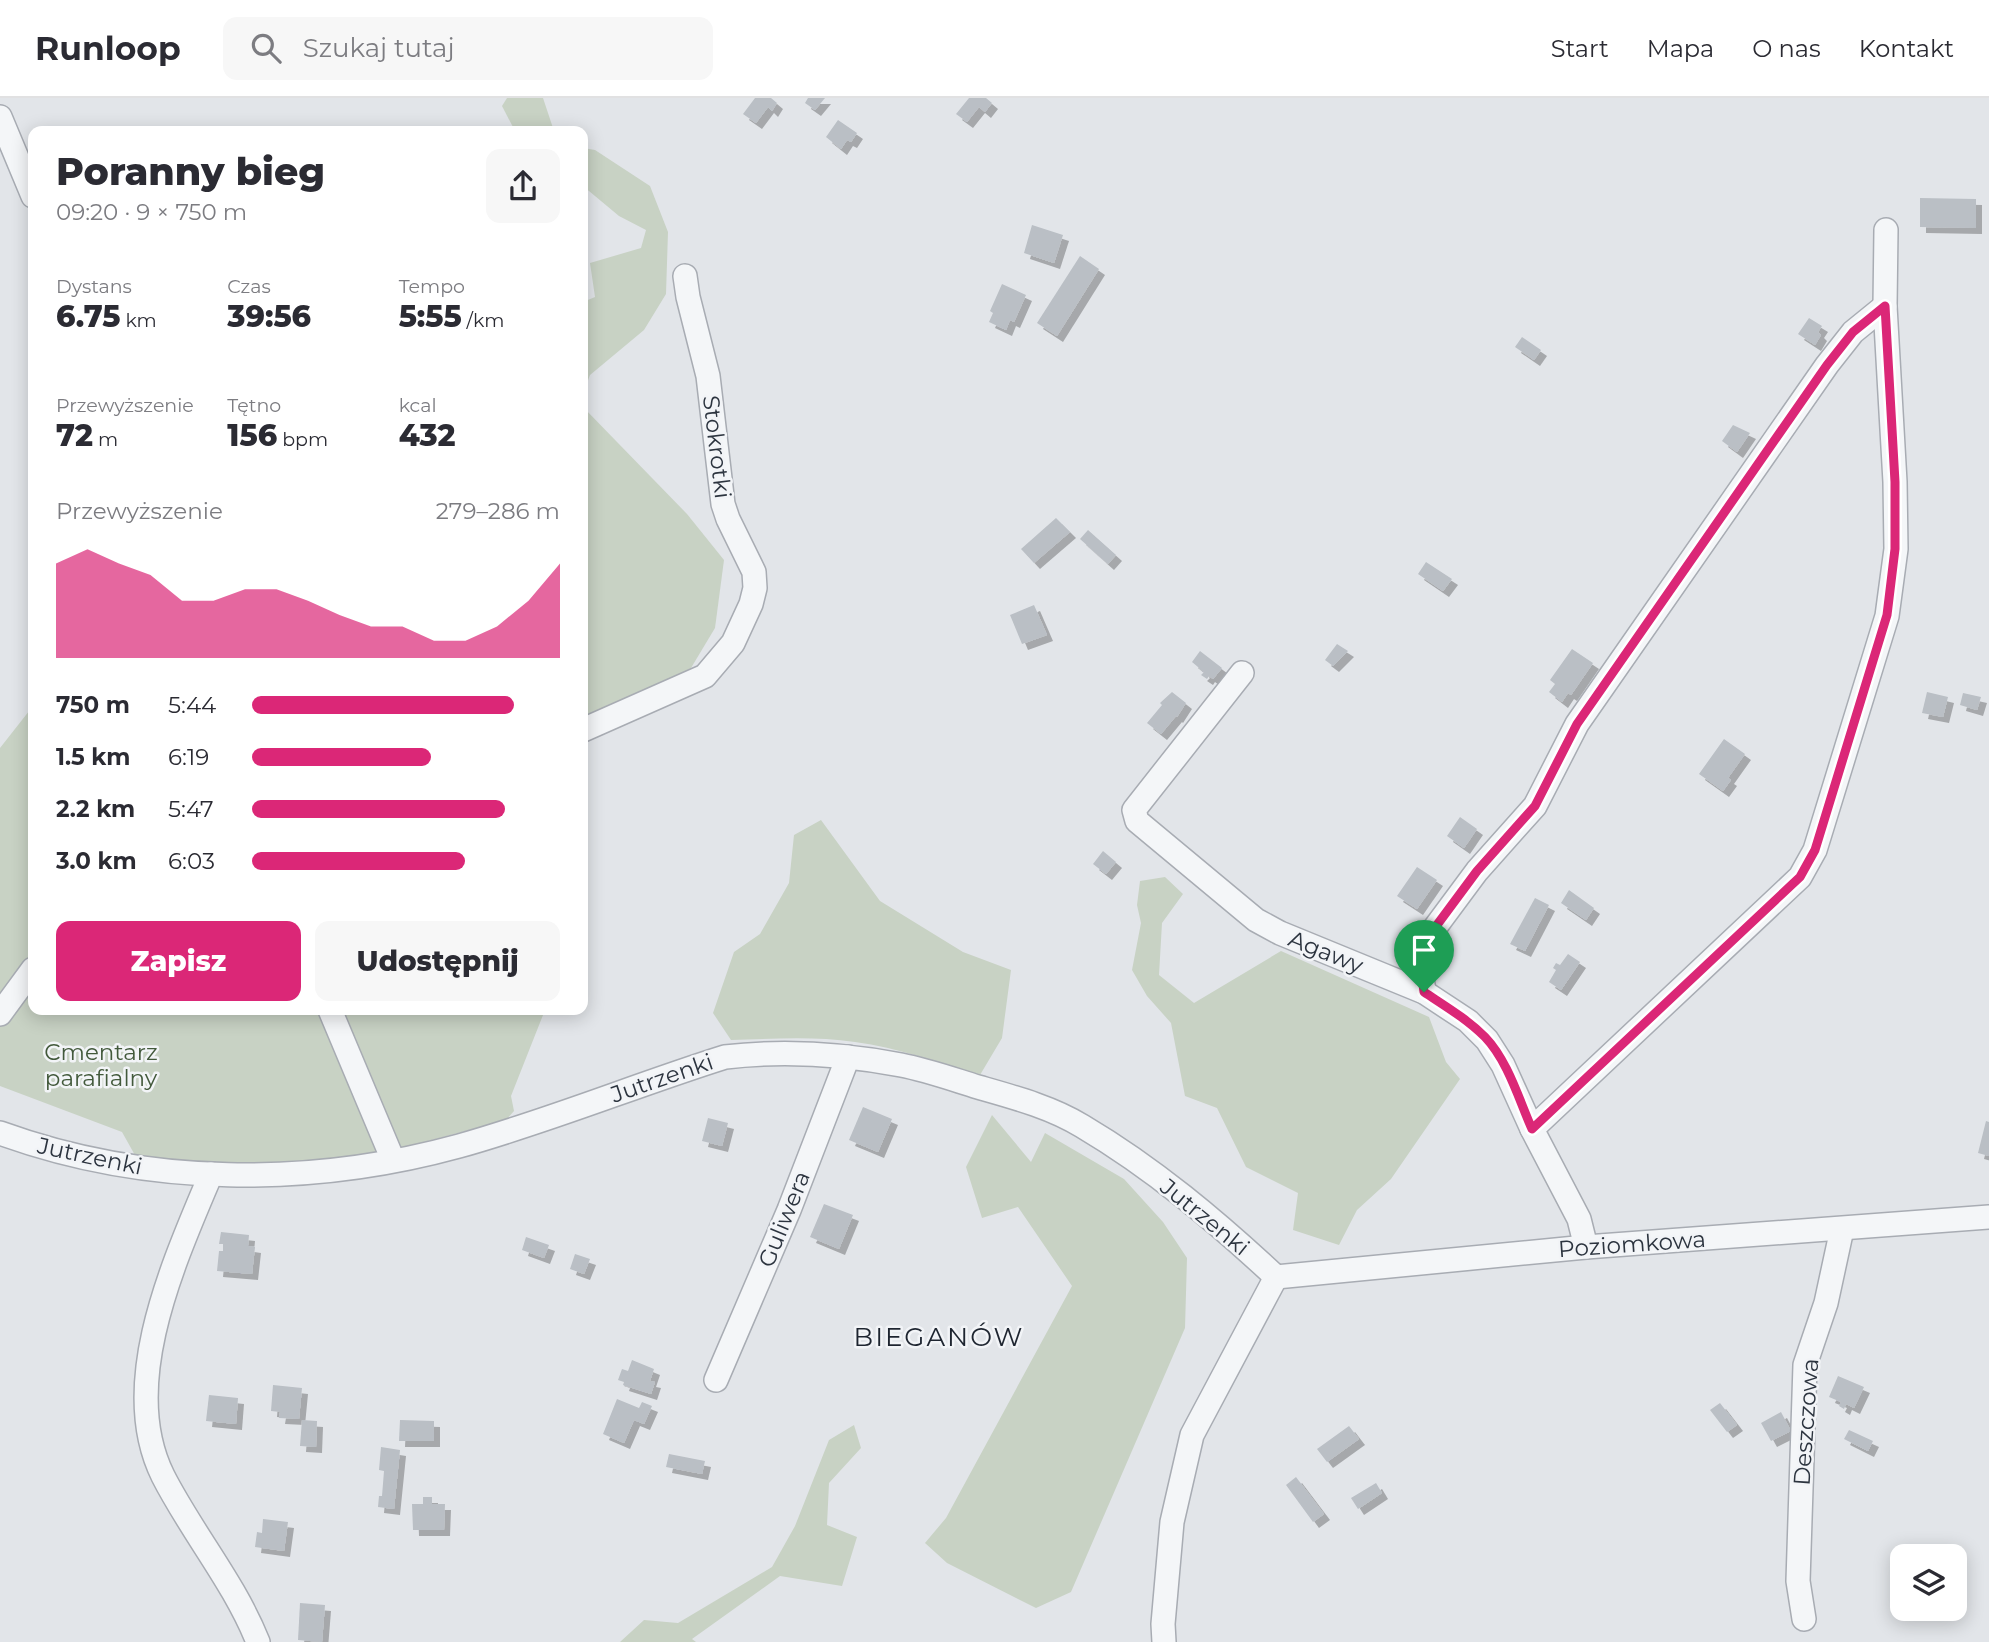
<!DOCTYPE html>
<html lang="pl">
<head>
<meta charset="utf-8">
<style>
  :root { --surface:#fff; --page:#f7f7f7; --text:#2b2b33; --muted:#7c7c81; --line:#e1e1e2; --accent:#db2777 }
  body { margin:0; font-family:Montserrat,sans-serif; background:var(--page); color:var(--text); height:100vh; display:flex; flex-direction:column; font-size:26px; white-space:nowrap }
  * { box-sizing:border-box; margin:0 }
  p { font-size:23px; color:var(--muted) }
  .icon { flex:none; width:38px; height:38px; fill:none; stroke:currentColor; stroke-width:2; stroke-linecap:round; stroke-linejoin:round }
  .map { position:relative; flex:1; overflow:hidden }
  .side { position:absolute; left:28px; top:28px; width:560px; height:889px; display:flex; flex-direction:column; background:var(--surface); border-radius:14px; box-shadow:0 4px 18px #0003 }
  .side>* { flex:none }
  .controls { position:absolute; left:1890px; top:1446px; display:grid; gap:14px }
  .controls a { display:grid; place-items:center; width:77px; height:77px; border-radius:14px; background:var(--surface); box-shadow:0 4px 18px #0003; font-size:35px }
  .pin { position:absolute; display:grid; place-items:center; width:60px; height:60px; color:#fff; margin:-72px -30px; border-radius:50% 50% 50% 0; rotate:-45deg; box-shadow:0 0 7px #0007 }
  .pin .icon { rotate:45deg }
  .round { display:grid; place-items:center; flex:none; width:74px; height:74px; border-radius:14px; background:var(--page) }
  .summary { display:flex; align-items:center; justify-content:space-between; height:119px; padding:0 28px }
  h1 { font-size:38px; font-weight:800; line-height:52px }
  .stats { display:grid; grid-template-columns:repeat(3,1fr); gap:10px; height:119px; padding:7px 28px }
  .stats div { display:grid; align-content:center }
  .stats b { font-size:30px; font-weight:800 }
  .stats small { font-size:19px; font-weight:400 }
  .stats p { font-size:19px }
  .chart { height:196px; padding:14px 28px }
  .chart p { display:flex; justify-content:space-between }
  .chart svg { width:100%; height:126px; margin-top:7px; fill:var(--accent); opacity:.7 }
  .button { display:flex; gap:14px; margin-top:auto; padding:14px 28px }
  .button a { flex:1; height:80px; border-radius:14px; background:var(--accent); color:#fff; font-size:28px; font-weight:800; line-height:80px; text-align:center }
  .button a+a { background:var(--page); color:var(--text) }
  ul { padding:0 28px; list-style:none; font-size:23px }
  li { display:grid; grid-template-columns:112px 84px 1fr; align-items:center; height:52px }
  li i { height:18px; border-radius:9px; background:var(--accent) }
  header { display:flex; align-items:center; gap:42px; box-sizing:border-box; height:98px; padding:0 35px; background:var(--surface); border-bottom:2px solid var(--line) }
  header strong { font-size:33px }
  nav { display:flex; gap:38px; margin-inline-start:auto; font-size:24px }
  .search { width:490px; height:63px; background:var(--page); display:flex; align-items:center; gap:18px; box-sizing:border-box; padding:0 24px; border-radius:14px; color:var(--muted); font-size:26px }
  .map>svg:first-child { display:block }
  .green { fill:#c8d2c4 }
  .building { fill:#babfc5; filter:url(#shadow) }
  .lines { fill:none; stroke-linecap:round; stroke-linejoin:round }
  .minor-casing { stroke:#a8acb3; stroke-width:26 }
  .minor { stroke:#f4f6f8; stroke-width:23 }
  .route-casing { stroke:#fff; stroke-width:14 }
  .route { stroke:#db2777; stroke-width:9 }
  .labels { text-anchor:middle; stroke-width:5; stroke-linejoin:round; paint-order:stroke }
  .street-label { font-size:23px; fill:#2c343f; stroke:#f2f4f7 }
  .park-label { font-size:23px; fill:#42593b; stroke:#f2f4f7 }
  .quarter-label { font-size:26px; letter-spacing:2px; fill:#1e2530; stroke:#f2f4f7 }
</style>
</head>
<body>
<header>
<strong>Runloop</strong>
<div class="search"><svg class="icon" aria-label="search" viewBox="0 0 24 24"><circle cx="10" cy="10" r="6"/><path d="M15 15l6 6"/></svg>Szukaj tutaj</div>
<nav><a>Start</a><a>Mapa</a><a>O nas</a><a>Kontakt</a></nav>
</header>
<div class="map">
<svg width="1989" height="1544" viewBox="0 0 1989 1544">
  <defs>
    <filter id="shadow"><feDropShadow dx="6" dy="6" stdDeviation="0" flood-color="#0004"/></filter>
  </defs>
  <rect width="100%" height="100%" fill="#e2e5e9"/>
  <!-- green -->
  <g class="green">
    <polygon points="507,0 543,0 554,33 515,33 502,8"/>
    <polygon points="583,50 595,52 650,88 668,134 666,196 644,232 590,277 583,296 583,204 595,199 590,165 641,150 646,132 619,118 583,88"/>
    <polygon points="583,309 687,416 724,462 715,530 691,570 619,611 583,627"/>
    <path d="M33,608V912H317L379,1051L370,1058C288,1067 218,1067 136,1059L122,1034L0,988V650Z"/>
    <path d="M821,722L880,803L963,854L1011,872L1002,940L980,977C939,964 898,950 855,944C814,938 772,941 731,942L713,915L734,854L760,836L789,785L794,737Z"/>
    <polygon points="1165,779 1183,796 1162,825 1159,877 1194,905 1281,853 1429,919 1446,964 1460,981 1391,1081 1357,1112 1339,1147 1293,1132 1298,1095 1246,1069 1217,1010 1185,998 1171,925 1147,898 1132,872 1141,825 1137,807 1140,783"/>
    <polygon points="354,912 545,912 511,998 514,1013 506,1022 402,1050 393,1041 341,919"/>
    <polygon points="992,1017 1031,1064 1045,1035 1124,1081 1163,1124 1187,1160 1185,1230 1071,1494 1036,1510 947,1465 925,1445 946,1420 1072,1188 1018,1109 982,1120 966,1069"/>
    <polygon points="854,1327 861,1350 829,1385 827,1427 857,1439 842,1488 780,1478 692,1541 696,1544 620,1544 644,1522 678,1525 772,1469 795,1428 829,1342"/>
  </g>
  <!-- building -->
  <g class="building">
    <polygon points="755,0 771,0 777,5 772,13 768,9 756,25 743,16"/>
    <polygon points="808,0 825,0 815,12 805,5"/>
    <polygon points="969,0 986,0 992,5 985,14 979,9 967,24 956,16"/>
    <polygon points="838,22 857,35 851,44 847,42 841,51 826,39"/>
    <polygon points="1920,100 1976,101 1976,130 1920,129"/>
    <polygon points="1032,127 1063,137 1054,165 1024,155"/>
    <polygon points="1080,158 1099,171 1057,238 1037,225"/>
    <polygon points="1002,186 1026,197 1014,224 1010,222 1006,232 989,224 993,215 990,213"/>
    <polygon points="1809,220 1822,228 1818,234 1821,237 1815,247 1798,236"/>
    <polygon points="1522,239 1541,252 1534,262 1515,249"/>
    <polygon points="1733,327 1750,335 1737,354 1722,343"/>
    <polygon points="1056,420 1070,434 1034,465 1021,451"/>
    <polygon points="1088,432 1116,457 1108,466 1080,441"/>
    <polygon points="1426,464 1452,481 1443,493 1418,476"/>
    <polygon points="1034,507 1047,537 1022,546 1010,517"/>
    <polygon points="1337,546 1348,553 1333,568 1325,562"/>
    <polygon points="1572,551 1593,565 1571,597 1568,595 1562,604 1549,594 1555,586 1550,582"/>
    <polygon points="1200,553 1222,570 1213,581 1209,578 1207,581 1201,577 1204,574 1192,564"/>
    <polygon points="1172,594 1186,605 1177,619 1176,618 1161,636 1147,625 1162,607 1160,605"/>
    <polygon points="1927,594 1948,599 1943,619 1922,615"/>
    <polygon points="1963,595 1981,599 1977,612 1960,607"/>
    <polygon points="1724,641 1745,656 1728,680 1731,682 1723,693 1699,676"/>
    <polygon points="1460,719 1477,731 1464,750 1447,738"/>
    <polygon points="1103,753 1116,764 1106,776 1093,766"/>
    <polygon points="1417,769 1437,782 1417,811 1397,798"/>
    <polygon points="1569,792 1594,810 1586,822 1561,805"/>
    <polygon points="1535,800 1549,807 1525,853 1510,846"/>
    <polygon points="1568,856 1580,864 1561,892 1549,884 1556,872 1553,870 1556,865 1560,867"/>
    <polygon points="863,1009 892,1021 878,1054 849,1042"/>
    <polygon points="708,1020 728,1025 722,1048 702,1043"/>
    <polygon points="1986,1023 1989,1024 1989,1058 1978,1055"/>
    <polygon points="824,1106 853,1117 839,1151 810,1139"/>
    <polygon points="221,1134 249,1137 248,1148 255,1149 252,1176 217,1173 219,1153 223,1153 223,1146 219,1146"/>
    <polygon points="526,1139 549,1147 544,1160 522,1152"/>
    <polygon points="575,1156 590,1161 584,1176 570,1171"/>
    <polygon points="632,1262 654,1271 650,1283 655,1284 651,1296 623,1287 624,1284 618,1282 622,1271 628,1273"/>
    <polygon points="1838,1278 1864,1289 1854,1310 1846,1306 1844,1311 1839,1308 1841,1304 1829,1299"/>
    <polygon points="273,1287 302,1290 299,1321 279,1320 280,1314 271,1313"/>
    <polygon points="209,1297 238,1300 236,1326 206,1323"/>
    <polygon points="617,1301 639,1310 642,1304 652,1308 644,1326 634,1322 624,1345 603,1336"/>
    <polygon points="1720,1305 1737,1327 1727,1334 1710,1312"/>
    <polygon points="1781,1314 1791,1333 1771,1343 1761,1325"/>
    <polygon points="302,1322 317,1323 316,1349 300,1348"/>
    <polygon points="400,1322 434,1323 434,1343 399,1343"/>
    <polygon points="1349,1328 1359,1341 1327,1364 1317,1351"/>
    <polygon points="1849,1332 1873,1343 1868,1353 1844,1341"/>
    <polygon points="381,1349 400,1352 394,1411 378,1409 379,1398 382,1398 384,1373 379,1372"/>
    <polygon points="669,1356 705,1363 702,1376 666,1369"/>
    <polygon points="1296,1379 1324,1416 1313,1424 1286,1387"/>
    <polygon points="1376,1385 1382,1395 1358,1411 1351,1400"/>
    <polygon points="423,1399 432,1399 432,1406 445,1406 444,1432 413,1432 412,1406 423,1406"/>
    <polygon points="263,1421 288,1424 284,1453 255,1449 257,1434 262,1435"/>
    <polygon points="300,1505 325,1507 322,1544 298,1542"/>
  </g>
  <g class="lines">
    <defs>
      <g id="minor">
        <polyline points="0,19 33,98"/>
        <polyline points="1242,575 1134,712 1137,723 1256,822 1280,835 1424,894 1468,923 1487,942 1503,967 1532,1031"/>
        <polyline points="583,632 705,578 733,545 751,506 755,490 754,474 728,421 723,406 708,278 688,199 685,178"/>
        <polyline points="1424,894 1421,872 1431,835 1477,773 1535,708 1577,626 1827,267 1853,234 1885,208"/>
        <polyline points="330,912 393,1062"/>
        <polyline points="0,916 33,871"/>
        <path d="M0,1035C146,1088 310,1089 459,1048C549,1023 636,987 725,959C784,952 843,956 901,967C927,972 952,981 978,989C1013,999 1051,1009 1082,1028C1153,1070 1216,1123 1276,1179"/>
        <path d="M211,1076C175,1162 117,1286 163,1378C192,1435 234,1484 258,1544"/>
        <polyline points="1586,1149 1579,1121 1532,1031 1800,779 1815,752 1887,518 1896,451 1895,384 1885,208 1886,132"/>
        <polyline points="1276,1179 1586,1149 1989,1119"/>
        <polyline points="716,1282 789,1112 848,959"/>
        <polyline points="1804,1521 1798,1483 1805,1267 1826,1205 1842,1131"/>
        <polyline points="1164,1544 1163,1526 1172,1424 1192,1337 1276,1179"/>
      </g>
    </defs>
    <!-- minor casing -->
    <use href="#minor" class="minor-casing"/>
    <!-- minor -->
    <use href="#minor" class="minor"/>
  </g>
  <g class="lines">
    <defs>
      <path id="route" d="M1885,208L1895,384V451L1887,517L1815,752L1800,779L1532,1031C1519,1002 1508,963 1485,939C1467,921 1445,908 1424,894L1421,872L1431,835L1477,773L1535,708L1577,626L1827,267L1853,234Z"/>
    </defs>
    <!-- route casing -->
    <use href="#route" class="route-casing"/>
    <!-- route -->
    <use href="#route" class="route"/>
  </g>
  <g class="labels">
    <!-- street labels -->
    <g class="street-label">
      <text transform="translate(717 349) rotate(83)" y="8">Stokrotki</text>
      <text transform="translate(1326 854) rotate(22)" y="8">Agawy</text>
      <text transform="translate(662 980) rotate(-19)" y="8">Jutrzenki</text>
      <text transform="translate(90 1058) rotate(12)" y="8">Jutrzenki</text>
      <text transform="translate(1205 1119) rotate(39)" y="8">Jutrzenki</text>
      <text transform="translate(784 1121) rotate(-68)" y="8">Guliwera</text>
      <text transform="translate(1632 1146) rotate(-4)" y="8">Poziomkowa</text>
      <text transform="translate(1806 1324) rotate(-86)" y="8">Deszczowa</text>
    </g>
    <!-- park labels -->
    <g class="park-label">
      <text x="101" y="962">Cmentarz<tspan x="101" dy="26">parafialny</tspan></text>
    </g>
    <!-- quarter labels -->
    <g class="quarter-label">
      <text x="939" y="1248">BIEGANÓW</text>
    </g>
  </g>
</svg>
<div class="controls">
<a><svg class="icon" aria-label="layers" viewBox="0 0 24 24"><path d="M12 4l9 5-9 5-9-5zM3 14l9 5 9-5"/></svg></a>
</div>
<div class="pin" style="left:1424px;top:894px;background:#1e9e55"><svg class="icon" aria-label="arrive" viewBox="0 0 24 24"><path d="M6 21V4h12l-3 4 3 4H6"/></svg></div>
<section class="side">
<div class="summary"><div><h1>Poranny bieg</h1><p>09:20 · 9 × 750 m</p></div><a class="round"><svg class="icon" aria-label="share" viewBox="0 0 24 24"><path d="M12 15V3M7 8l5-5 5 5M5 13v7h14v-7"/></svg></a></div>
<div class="stats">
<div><p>Dystans</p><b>6.75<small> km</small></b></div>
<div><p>Czas</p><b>39:56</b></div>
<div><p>Tempo</p><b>5:55<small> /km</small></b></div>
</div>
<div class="stats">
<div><p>Przewyższenie</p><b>72<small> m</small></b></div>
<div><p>Tętno</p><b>156<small> bpm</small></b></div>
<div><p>kcal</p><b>432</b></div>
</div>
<div class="chart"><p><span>Przewyższenie</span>279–286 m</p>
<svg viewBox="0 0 160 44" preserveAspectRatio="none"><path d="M0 44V11L10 6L20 11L30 15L40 24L50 24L60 20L70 20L80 24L90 29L100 33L110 33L120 38L130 38L140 33L150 24L160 11V44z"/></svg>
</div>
<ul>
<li><b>750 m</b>5:44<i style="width:85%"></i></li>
<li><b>1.5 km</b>6:19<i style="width:58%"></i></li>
<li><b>2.2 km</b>5:47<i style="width:82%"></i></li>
<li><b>3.0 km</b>6:03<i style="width:69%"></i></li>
</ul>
<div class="button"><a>Zapisz</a><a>Udostępnij</a></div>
</section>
</div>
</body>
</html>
